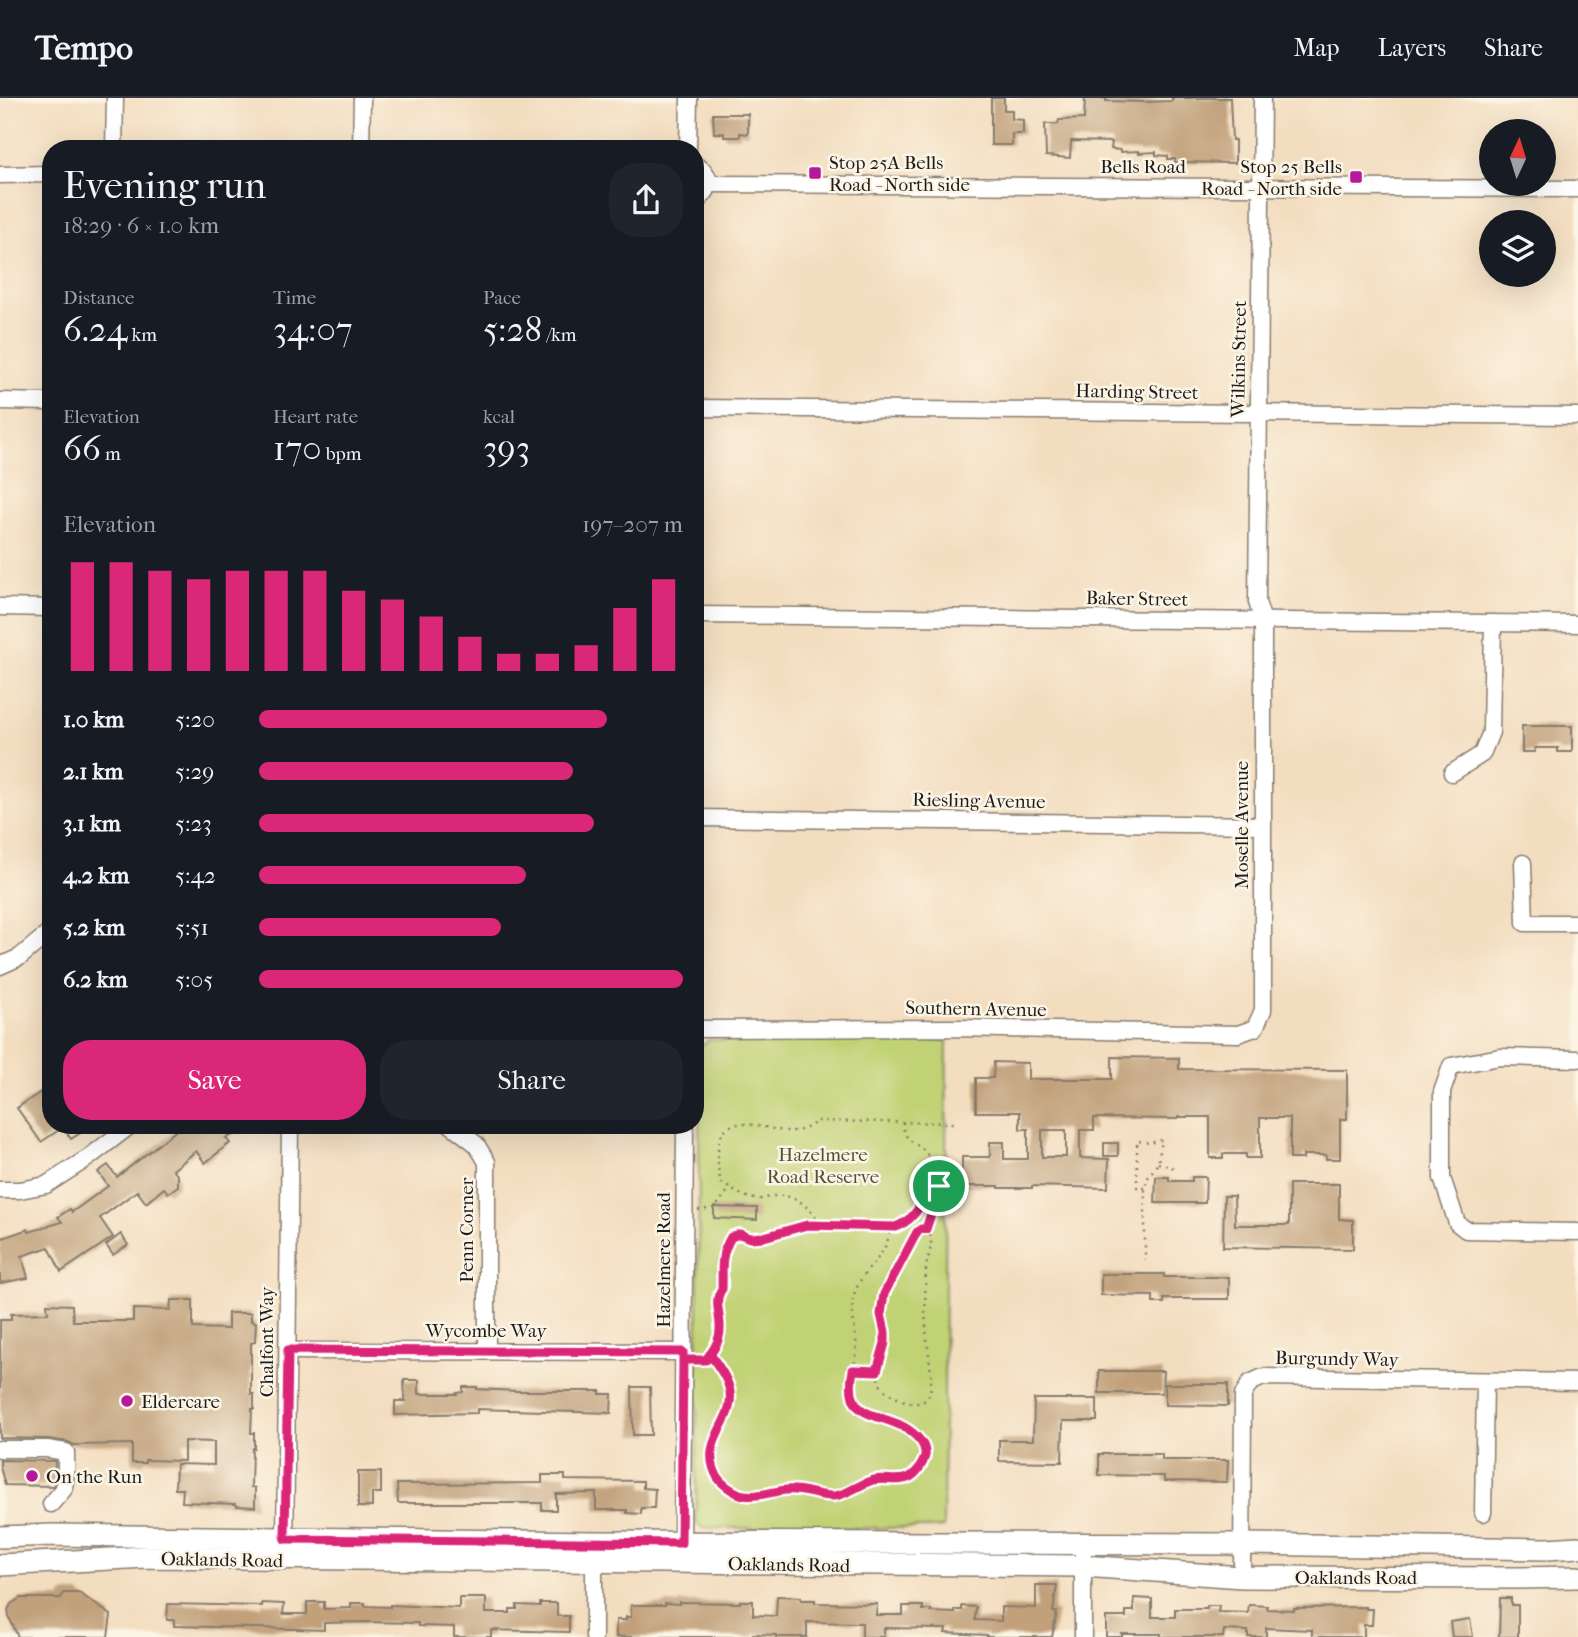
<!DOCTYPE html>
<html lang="en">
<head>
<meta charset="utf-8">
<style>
  :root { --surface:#171b24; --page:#20242c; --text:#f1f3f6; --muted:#9ea1a6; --line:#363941; --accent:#db2777 }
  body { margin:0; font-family:"IM FELL French Canon",serif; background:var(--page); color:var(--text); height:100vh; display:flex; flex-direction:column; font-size:26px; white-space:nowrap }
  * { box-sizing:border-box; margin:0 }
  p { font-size:23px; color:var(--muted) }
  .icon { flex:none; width:38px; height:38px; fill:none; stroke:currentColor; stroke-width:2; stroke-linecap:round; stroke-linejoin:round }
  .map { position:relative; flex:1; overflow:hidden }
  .details { position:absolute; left:42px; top:42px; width:662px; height:994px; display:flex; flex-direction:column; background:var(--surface); border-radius:28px; box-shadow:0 7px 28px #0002 }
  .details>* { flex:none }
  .needle { width:46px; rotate:4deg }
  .controls { position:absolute; left:1479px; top:21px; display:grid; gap:14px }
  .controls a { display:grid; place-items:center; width:77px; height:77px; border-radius:50%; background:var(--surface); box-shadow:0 7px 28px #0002; font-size:35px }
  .pin { position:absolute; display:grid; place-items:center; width:60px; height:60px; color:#fff; margin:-30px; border:4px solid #fff; border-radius:50%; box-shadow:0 2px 7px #0007 }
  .round { display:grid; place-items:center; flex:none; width:74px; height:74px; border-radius:28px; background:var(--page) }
  .summary { display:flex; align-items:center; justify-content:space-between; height:119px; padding:0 21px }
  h1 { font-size:38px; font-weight:600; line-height:52px }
  .figures { display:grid; grid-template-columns:repeat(3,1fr); gap:10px; height:119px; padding:7px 21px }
  .figures div { display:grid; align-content:center }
  .figures b { font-size:35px; font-weight:600 }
  .figures small { font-size:19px; font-weight:400 }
  .figures p { font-size:19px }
  .chart { height:196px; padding:14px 21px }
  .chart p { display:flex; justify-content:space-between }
  .chart svg { width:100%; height:126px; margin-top:7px; stroke:var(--accent); stroke-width:6 }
  .button { display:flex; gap:14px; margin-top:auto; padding:14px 21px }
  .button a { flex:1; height:80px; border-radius:28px; background:var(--accent); color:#fff; font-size:28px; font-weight:600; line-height:80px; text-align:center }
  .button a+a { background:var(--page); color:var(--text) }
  ul { padding:0 21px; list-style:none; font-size:23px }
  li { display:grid; grid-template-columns:112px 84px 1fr; align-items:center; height:52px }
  li i { height:18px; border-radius:9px; background:var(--accent) }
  header { display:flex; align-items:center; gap:42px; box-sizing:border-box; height:98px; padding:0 35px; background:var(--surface); border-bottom:2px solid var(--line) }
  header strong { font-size:33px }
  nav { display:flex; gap:38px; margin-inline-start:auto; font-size:24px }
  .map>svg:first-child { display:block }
  .green { fill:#c1d275; stroke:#6e7748; stroke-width:2 }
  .building { fill:#c1a07a; fill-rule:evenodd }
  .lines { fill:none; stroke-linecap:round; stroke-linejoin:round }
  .minor-casing { stroke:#887c6e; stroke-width:19 }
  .major-casing { stroke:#887c6e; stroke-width:24 }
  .path { stroke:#887c6e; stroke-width:2.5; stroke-dasharray:2 5; stroke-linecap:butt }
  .minor { stroke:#fff; stroke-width:16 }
  .major { stroke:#fff; stroke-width:21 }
  .route-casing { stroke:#fff; stroke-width:14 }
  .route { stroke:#db2777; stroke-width:9 }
  .poi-dot { fill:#b5179e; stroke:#fcf5e5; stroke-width:2.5 }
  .labels { text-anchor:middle; stroke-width:5; stroke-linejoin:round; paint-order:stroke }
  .poi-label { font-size:19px; fill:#1c1c1c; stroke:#fcf5e5; text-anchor:start }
  .street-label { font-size:19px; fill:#1c1c1c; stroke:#fcf5e5 }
  .park-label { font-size:19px; fill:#4e5337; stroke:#fcf5e5 }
</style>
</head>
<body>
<header>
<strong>Tempo</strong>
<nav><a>Map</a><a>Layers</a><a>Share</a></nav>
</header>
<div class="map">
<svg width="1578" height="1539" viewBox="0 0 1578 1539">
  <rect width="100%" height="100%" fill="#fcf5e5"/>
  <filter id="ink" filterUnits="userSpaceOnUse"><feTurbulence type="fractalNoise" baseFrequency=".0143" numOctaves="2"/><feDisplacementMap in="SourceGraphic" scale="14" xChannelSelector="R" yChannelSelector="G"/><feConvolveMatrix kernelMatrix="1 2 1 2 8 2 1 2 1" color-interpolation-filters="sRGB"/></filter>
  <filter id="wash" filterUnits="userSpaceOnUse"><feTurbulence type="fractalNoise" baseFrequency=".00686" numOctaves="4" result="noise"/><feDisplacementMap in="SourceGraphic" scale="28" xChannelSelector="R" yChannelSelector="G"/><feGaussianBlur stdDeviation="1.57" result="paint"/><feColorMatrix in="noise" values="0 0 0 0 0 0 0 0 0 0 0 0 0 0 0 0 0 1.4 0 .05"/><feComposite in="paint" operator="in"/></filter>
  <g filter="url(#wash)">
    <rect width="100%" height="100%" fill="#f3ddbf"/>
    <!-- green -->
    <polygon class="green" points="709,942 947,942 943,1430 702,1430 696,1425 700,949"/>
    <g id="blocks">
      <!-- building -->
      <g class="building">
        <polygon points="991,0 1004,0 1004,12 1012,12 1012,21 1023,22 1023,36 1012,36 1012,47 991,47"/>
        <polygon points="1085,0 1106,0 1106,3 1144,4 1172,3 1172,0 1230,0 1232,42 1235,42 1235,65 1175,64 1175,61 1168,61 1168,58 1156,57 1156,54 1139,55 1139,53 1120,54 1120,52 1111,51 1112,44 1071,43 1070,60 1046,58 1045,26 1058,26 1059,22 1084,21"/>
        <polygon points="713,16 748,16 748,36 740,35 740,39 724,39 724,35 714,35"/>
        <polygon points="1522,628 1572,628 1572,654 1558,654 1558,650 1535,650 1535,654 1522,654"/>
        <path d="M1112,959L1179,960V971L1347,972V1021H1340V1061H1326V1057H1303V1061H1290V1020H1260V1060H1246V1056H1223V1060H1210V1019H1178V1021L1094,1020V1032H1080V1060L1109,1061L1108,1090L1032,1088V1090H999V1088H962V1059H990V1044H1004V1061H1028V1031H1020V1014H976V980H993L994,964L1028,965V981H1112ZM1042,1032H1066V1059H1042Z"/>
        <polygon points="45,991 51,999 51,1027 56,1027 59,1032 41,1044 17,1010"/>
        <polygon points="61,1027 93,1027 71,1041"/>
        <polygon points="183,1027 253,1027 226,1040 230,1045 205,1065 196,1053 173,1072 178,1078 178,1088 168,1095 164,1090 146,1105 137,1093 100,1120 113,1139 61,1174 49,1149 22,1158 28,1180 0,1185 0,1141 28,1131 29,1134 62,1124 58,1119 70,1111 72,1114 108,1088 98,1074 108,1067 117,1079"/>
        <rect x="1104" y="1045" width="14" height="13"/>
        <polygon points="1156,1079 1169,1079 1169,1083 1192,1083 1192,1079 1206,1079 1205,1105 1155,1105"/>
        <polygon points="1289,1086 1339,1086 1339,1121 1353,1122 1353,1151 1223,1149 1224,1098 1234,1098 1235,1127 1289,1127"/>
        <polygon points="714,1109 757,1110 757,1122 714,1120"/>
        <polygon points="121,1136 128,1147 113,1157 106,1147"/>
        <polygon points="1101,1176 1164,1176 1164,1179 1229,1179 1229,1201 1164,1201 1164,1205 1153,1205 1153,1198 1101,1197"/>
        <polygon points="171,1202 193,1202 193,1230 228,1231 228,1215 251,1215 251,1223 256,1224 255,1244 251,1245 251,1296 254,1296 254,1311 252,1311 251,1335 254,1335 254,1350 252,1350 251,1389 255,1390 255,1409 237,1408 236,1406 182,1404 183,1391 175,1391 176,1366 214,1367 214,1344 184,1343 184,1363 145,1362 145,1365 132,1365 132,1346 74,1347 68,1344 48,1341 0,1340 0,1222 11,1222 11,1216 48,1215 47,1206 72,1207 73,1223 133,1223 133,1211 170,1212"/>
        <polygon points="1099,1273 1163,1273 1162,1295 1099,1295"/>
        <polygon points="404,1282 419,1282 419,1296 457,1296 457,1295 463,1294 463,1289 477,1289 477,1291 517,1293 600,1293 600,1296 612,1296 611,1315 477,1311 477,1315 395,1317 395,1303 405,1303"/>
        <polygon points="1165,1286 1228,1286 1228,1308 1165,1307"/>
        <polygon points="632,1289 650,1289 651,1337 633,1337"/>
        <polygon points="1034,1301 1097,1301 1097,1323 1063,1323 1062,1364 999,1363 999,1342 1033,1342"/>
        <polygon points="1099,1356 1162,1356 1162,1362 1228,1362 1227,1384 1164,1383 1164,1378 1099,1377"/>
        <polygon points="0,1362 55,1363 54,1387 53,1388 5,1387 0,1369"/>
        <polygon points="358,1374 381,1374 381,1395 372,1395 372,1409 358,1409"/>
        <polygon points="542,1377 565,1377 565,1382 643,1383 643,1390 655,1391 654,1410 641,1410 641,1416 627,1415 627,1412 596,1412 596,1395 556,1396 556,1412 542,1412 542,1405 398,1405 397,1386 542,1385"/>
        <polygon points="1036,1487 1057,1487 1053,1514 1057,1514 1052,1539 987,1539 987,1537 945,1535 946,1531 884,1530 884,1539 862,1539 862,1525 807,1524 807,1539 776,1539 776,1537 753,1536 753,1539 616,1539 616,1522 626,1522 626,1519 631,1519 631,1507 665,1507 665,1505 679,1506 679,1504 740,1505 740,1503 753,1503 753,1517 776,1518 777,1498 801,1499 801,1502 815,1502 815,1505 877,1506 876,1517 903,1517 903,1508 923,1508 923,1512 931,1512 931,1514 955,1515 955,1512 962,1512 962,1508 976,1509 975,1522 1001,1523 1001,1509 1036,1510"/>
        <polygon points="63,1495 79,1495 111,1517 108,1539 18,1539 9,1519 8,1512 11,1506 21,1500 61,1500"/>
        <polygon points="459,1500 486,1500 486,1515 510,1515 510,1511 517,1511 517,1507 540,1508 540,1505 557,1505 557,1518 569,1518 569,1534 491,1532 491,1539 454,1539 454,1529 418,1528 418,1525 365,1524 324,1525 324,1532 294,1531 174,1528 174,1522 167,1522 168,1506 262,1508 262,1505 284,1506 283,1516 307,1516 307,1504 324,1504 324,1511 351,1510 351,1505 365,1505 365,1508 390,1509 390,1507 459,1510"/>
        <polygon points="1134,1500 1152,1501 1152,1519 1175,1519 1175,1511 1207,1511 1207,1508 1219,1508 1218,1514 1248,1515 1249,1507 1267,1508 1267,1511 1294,1512 1294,1510 1366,1509 1366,1511 1373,1511 1372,1527 1364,1527 1364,1539 1312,1539 1312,1532 1266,1530 1266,1539 1248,1539 1248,1533 1224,1532 1223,1539 1161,1539 1161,1536 1122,1536 1122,1539 1106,1539 1106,1519 1126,1519 1126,1513 1134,1513"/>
        <polygon points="1500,1500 1511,1500 1511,1507 1518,1507 1518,1539 1499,1539"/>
        <polygon points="1470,1521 1473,1539 1452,1539 1450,1524"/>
      </g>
    </g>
  </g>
  <g filter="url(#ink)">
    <use href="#blocks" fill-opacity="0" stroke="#887c6e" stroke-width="2"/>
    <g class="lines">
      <defs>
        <g id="minor">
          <polyline points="114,51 115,0"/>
          <polyline points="361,51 362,0"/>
          <polyline points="688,51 689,0"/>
          <path d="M695,67C713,75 713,94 695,103"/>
          <polyline points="0,77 51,76"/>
          <polyline points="708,86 1578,91"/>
          <polyline points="0,303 51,304"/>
          <polyline points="695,310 1578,318"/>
          <polyline points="0,509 51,510"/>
          <polyline points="695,517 1578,526"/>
          <polyline points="1452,675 1482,656 1491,634 1493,525"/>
          <polyline points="695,720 1262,727"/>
          <polyline points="1523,765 1525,825 1578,825"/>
          <polyline points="0,868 20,859 51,833"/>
          <polyline points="695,931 956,930 1238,936 1255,930 1263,912 1263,523 1257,504 1262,0"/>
          <polyline points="1578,961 1500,959 1451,968 1442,994 1442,1080 1457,1125 1466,1132 1578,1134"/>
          <polyline points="451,1027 476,1046 487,1064 487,1253"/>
          <polyline points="0,1092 20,1092 46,1087 88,1060 131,1027"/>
          <polyline points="288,1253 683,1254"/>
          <polyline points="0,1351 47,1351 66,1354 66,1374 64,1391 51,1406"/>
          <polyline points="1483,1415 1485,1283"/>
          <polyline points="285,1449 290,1027"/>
          <polyline points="682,1455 685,1027"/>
          <polyline points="1242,1479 1243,1297 1250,1285 1263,1279 1578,1284"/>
          <polyline points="594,1539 594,1454"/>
          <polyline points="1083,1539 1083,1457"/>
        </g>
        <g id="major">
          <polyline points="0,1439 52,1437 594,1444 1242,1446 1547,1451 1578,1449"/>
          <polyline points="0,1467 146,1459 1083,1468 1242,1479 1517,1480 1578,1479"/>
        </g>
      </defs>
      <!-- minor casing -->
      <use href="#minor" class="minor-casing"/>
      <!-- major casing -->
      <use href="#major" class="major-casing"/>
      <!-- path -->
      <g class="path">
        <polyline points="1158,1065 1178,1071"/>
        <polyline points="1145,1090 1137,1089 1137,1043 1150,1045 1162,1042 1158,1065 1147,1081 1145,1090 1145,1162"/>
        <polyline points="698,1112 715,1110 730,1090"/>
        <path d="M820,1126C809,1109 797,1096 775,1098C769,1098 764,1102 758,1101C746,1101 732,1092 722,1085C717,1074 718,1064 718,1053C720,1006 766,1035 793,1033C802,1033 810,1029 817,1023L956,1025"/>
        <path d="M926,1131C937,1141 927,1158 926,1171C925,1190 925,1210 926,1230C927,1247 931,1265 931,1283C931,1290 930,1298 925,1302C918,1308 907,1304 900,1301C864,1286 882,1269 885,1243C886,1232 881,1222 882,1211C884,1188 906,1156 917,1134L921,1131H926L939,1091V1076L928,1069"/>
        <path d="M710,1256C719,1268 731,1283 730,1299C728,1327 695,1356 721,1384C746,1409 769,1388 797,1392C809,1393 821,1399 833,1398C847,1397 860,1386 873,1382C885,1379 898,1384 909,1379C917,1375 923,1366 925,1358C926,1351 923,1344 918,1339C911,1333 905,1327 896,1324C881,1318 857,1317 852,1299C848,1285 855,1270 856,1257C859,1233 846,1212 857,1189C868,1165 887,1160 890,1130"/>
        <path d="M697,1262L706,1263C713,1253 720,1243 720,1231C721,1218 713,1202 722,1191C723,1169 719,1160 731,1139L740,1136L750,1140L764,1139L807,1127H837L890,1130L903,1126L924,1103L928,1087V1058C921,1043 903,1048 903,1024"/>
        <polyline points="853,1272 877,1273"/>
      </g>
      <!-- minor -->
      <use href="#minor" class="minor"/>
      <!-- major -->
      <use href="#major" class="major"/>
    </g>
  </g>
  <g class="lines" filter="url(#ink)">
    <defs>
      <path id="route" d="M939,1088V1076L928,1069C928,1094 922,1118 896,1129L807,1127L764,1139L750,1140L740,1136L731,1139C719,1160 723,1169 722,1191C713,1202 721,1218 720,1231C720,1243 713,1253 706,1262H683V1254L288,1252L285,1441L681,1445L683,1262H706L710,1256C718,1268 728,1280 730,1294C735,1325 697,1343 718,1380C723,1387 736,1396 744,1397C757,1400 773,1393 786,1392C803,1390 818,1399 834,1398C847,1397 860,1386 873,1382C885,1379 898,1385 910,1379C917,1375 923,1366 925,1358C926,1351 922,1344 917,1339C887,1309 842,1330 853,1272L877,1273L885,1245V1234L881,1216L884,1196L917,1134L921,1131H926L936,1101L939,1088"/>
    </defs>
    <!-- route casing -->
    <use href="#route" class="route-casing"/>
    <!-- route -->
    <use href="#route" class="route"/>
  </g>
  <!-- markers -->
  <g class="poi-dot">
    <rect x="808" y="68" width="14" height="14" rx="3.5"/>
    <rect x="1349" y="72" width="14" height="14" rx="3.5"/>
    <circle cx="127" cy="1303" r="7"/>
    <circle cx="32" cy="1378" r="7"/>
  </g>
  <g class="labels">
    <!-- poi labels -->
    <g class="poi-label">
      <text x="829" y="71">Stop 25A Bells<tspan x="829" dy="22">Road - North side</tspan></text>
      <text x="1342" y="75" text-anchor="end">Stop 25 Bells<tspan x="1342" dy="22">Road - North side</tspan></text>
      <text x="141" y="1310">Eldercare</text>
      <text x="46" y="1385">On the Run</text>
    </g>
    <!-- street labels -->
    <g class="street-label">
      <text x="1143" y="75">Bells Road</text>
      <text transform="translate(1238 261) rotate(-89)" y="7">Wilkins Street</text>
      <text transform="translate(1137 293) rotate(1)" y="7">Harding Street</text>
      <text transform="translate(1137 500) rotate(1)" y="7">Baker Street</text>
      <text transform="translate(979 702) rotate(1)" y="7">Riesling Avenue</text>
      <text transform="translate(1241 727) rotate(-90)" y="7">Moselle Avenue</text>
      <text transform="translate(976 910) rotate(1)" y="7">Southern Avenue</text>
      <text transform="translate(466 1132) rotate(-90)" y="7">Penn Corner</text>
      <text transform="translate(663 1162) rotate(-90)" y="7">Hazelmere Road</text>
      <text x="486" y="1239">Wycombe Way</text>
      <text transform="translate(266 1244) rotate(-90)" y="7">Chalfont Way</text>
      <text transform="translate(1337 1260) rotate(1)" y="7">Burgundy Way</text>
      <text transform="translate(222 1461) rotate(1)" y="7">Oaklands Road</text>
      <text transform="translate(789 1466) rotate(1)" y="7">Oaklands Road</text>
      <text x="1356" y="1486">Oaklands Road</text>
    </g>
    <!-- park labels -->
    <g class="park-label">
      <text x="823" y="1063">Hazelmere<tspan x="823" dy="22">Road Reserve</tspan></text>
    </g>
  </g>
</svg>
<div class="controls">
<a><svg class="needle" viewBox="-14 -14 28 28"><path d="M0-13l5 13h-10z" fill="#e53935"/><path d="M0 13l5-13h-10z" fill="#9ea1a6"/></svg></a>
<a><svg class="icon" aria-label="layers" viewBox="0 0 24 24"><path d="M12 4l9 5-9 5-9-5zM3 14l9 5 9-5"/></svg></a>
</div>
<div class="pin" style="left:939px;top:1088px;background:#1e9e55"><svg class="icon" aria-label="arrive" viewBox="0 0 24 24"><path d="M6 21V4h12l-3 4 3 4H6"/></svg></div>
<section class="details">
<div class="summary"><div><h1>Evening run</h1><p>18:29 · 6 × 1.0 km</p></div><a class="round"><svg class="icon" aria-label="share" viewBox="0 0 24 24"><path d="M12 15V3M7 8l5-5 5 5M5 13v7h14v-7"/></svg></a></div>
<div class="figures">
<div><p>Distance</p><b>6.24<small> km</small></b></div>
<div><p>Time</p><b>34:07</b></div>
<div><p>Pace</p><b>5:28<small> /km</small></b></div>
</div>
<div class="figures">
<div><p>Elevation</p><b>66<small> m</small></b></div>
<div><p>Heart rate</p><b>170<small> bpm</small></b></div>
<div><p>kcal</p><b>393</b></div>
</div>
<div class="chart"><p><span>Elevation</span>197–207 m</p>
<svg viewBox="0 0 160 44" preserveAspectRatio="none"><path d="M5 44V6M15 44V6M25 44V9M35 44V12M45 44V9M55 44V9M65 44V9M75 44V16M85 44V19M95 44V25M105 44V32M115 44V38M125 44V38M135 44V35M145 44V22M155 44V12"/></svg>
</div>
<ul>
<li><b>1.0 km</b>5:20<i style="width:82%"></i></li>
<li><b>2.1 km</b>5:29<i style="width:74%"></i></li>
<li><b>3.1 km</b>5:23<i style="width:79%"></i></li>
<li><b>4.2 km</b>5:42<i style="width:63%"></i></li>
<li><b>5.2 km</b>5:51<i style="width:57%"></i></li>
<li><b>6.2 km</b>5:05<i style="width:100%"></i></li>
</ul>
<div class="button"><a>Save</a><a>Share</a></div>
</section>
</div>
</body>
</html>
